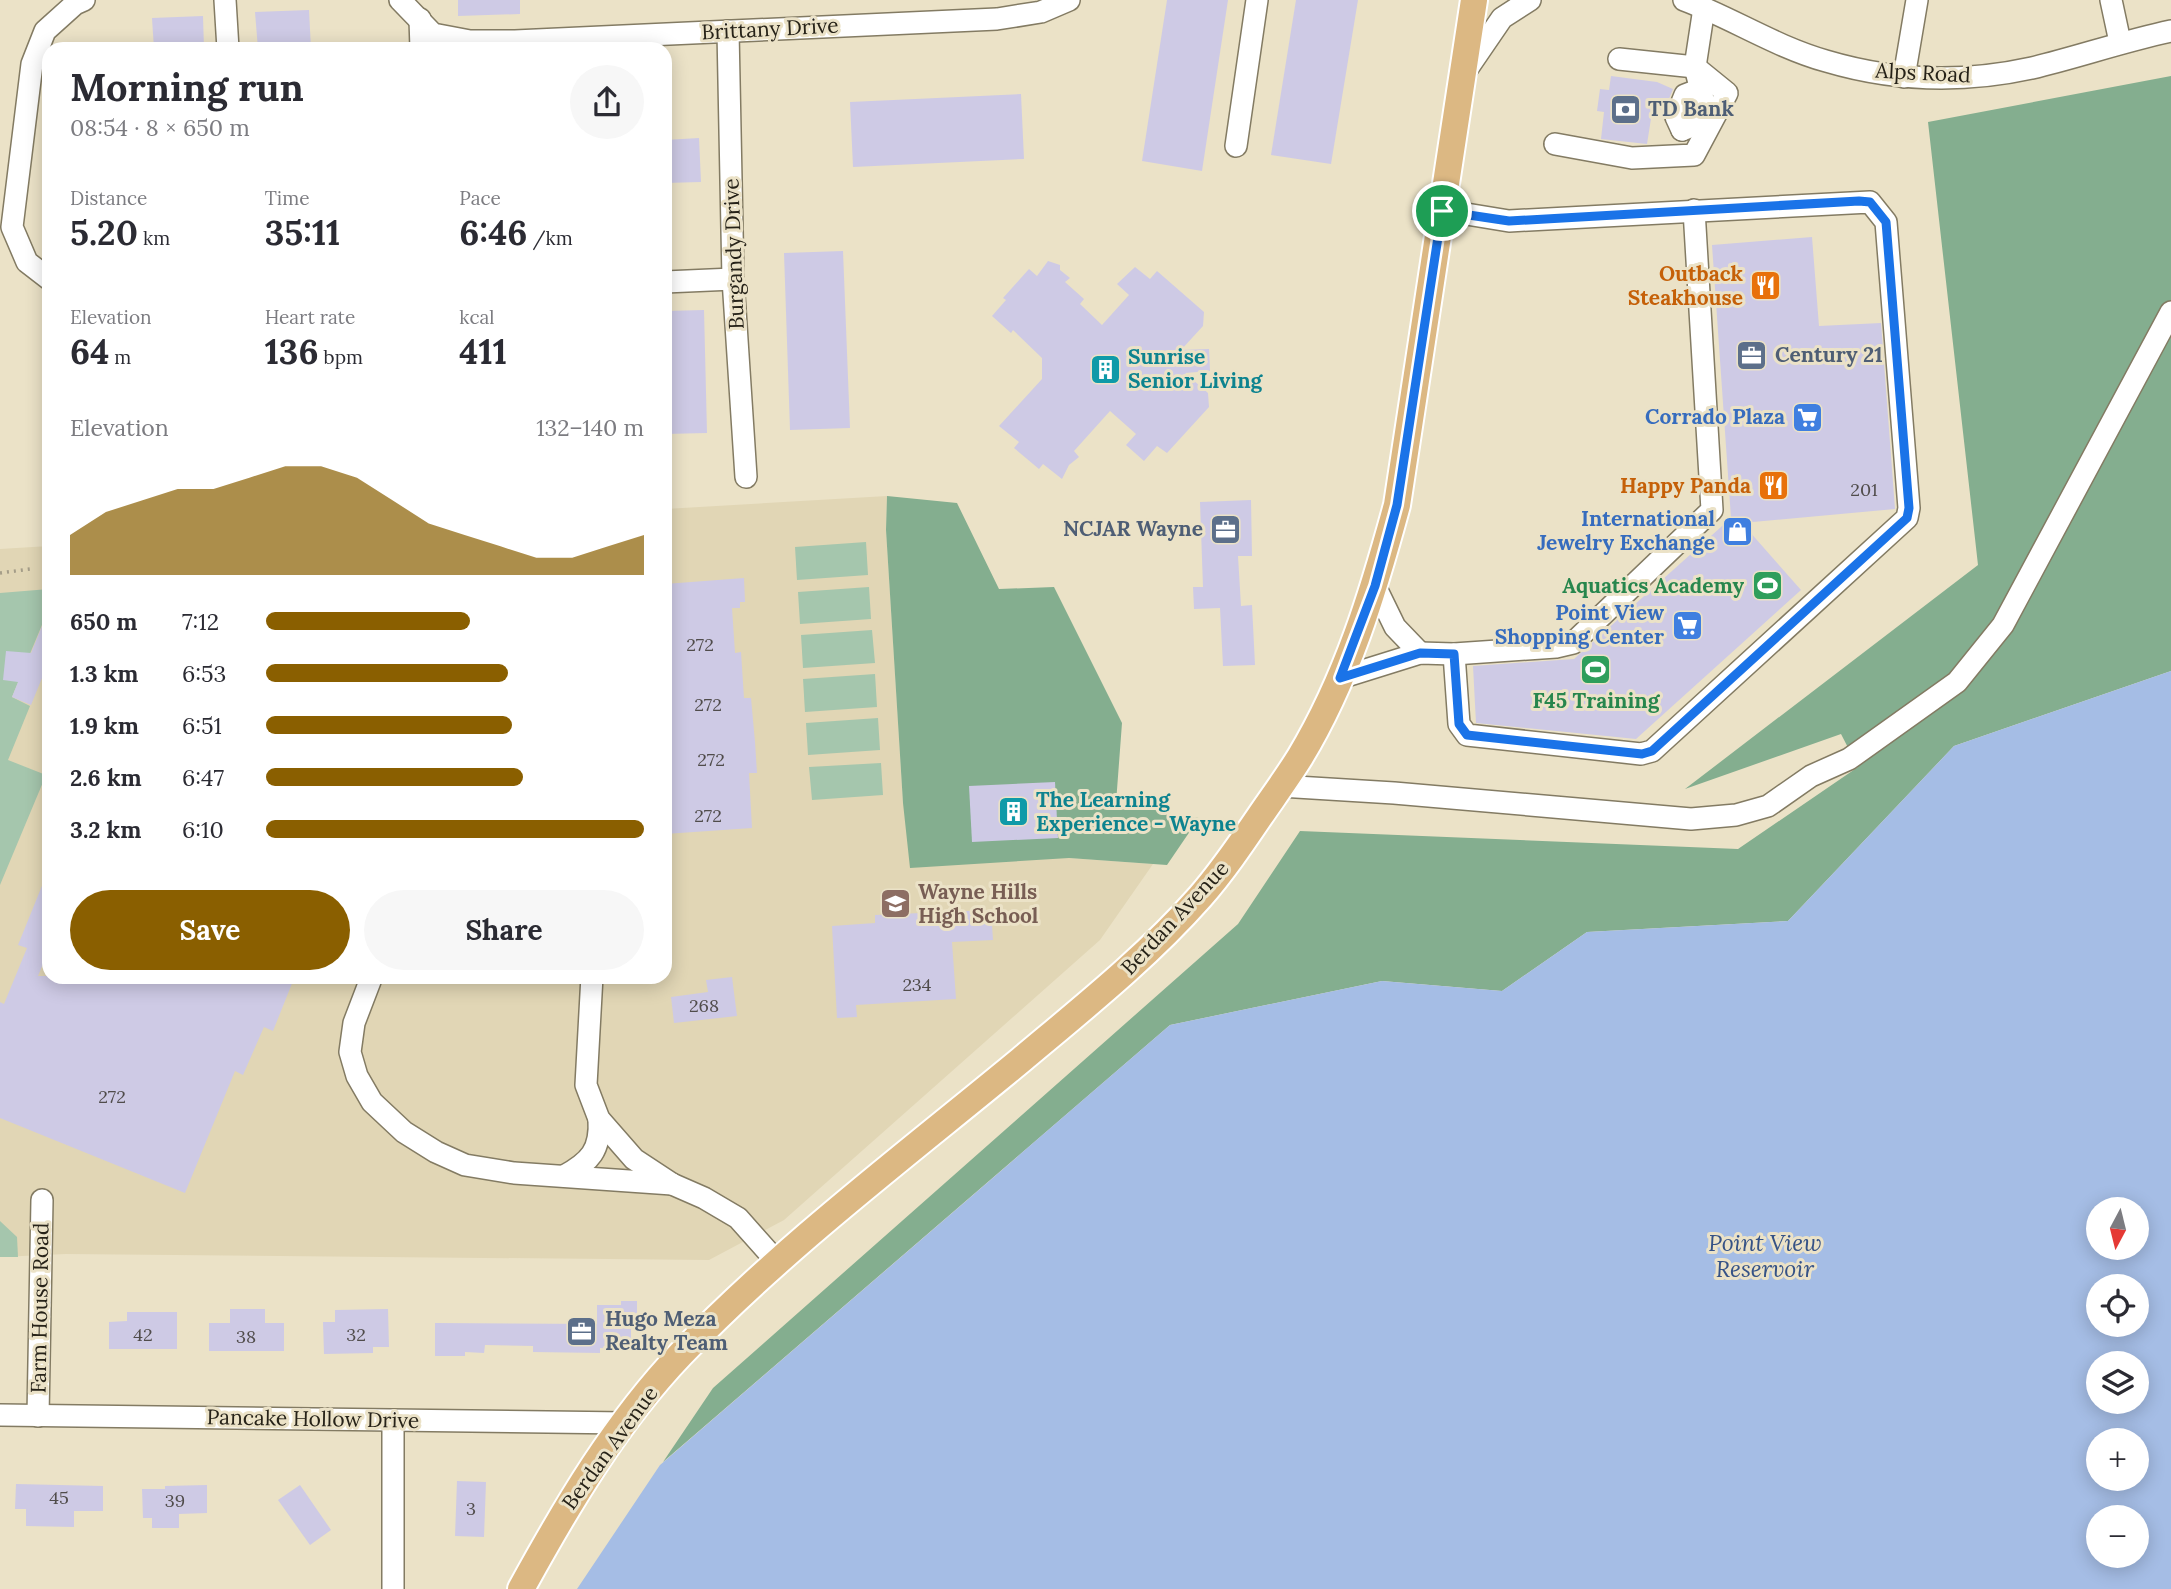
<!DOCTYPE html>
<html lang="en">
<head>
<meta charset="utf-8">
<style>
  :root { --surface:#fff; --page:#f7f7f7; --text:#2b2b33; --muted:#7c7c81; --accent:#8a5f00 }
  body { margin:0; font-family:Lora,serif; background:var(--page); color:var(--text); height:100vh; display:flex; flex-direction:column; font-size:26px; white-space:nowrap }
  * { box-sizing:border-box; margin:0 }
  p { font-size:23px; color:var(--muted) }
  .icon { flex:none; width:38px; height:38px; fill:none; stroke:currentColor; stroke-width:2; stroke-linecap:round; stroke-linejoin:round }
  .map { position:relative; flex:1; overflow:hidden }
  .drawer { position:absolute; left:42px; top:42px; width:630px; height:942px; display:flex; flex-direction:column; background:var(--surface); border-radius:21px; box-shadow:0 4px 18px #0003 }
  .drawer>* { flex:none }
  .needle { width:46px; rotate:187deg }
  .controls { position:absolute; left:2086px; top:1197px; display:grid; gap:14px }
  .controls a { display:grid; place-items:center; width:63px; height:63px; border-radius:50%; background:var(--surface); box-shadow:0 4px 18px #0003; font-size:35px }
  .pin { position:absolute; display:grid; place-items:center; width:60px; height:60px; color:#fff; margin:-30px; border:4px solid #fff; border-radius:50%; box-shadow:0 2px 7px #0007 }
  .round { display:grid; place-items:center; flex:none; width:74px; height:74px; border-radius:37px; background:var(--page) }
  .headline { display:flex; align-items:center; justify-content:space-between; height:119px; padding:0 28px }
  h1 { font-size:38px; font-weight:700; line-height:52px }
  .figures { display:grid; grid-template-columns:repeat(3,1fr); gap:10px; height:119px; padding:7px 28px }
  .figures div { display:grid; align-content:center }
  .figures b { font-size:35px; font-weight:700 }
  .figures small { font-size:19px; font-weight:400 }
  .figures p { font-size:19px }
  .chart { height:196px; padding:14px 28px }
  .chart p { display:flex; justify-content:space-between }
  .chart svg { width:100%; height:126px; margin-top:7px; fill:var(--accent); opacity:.7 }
  .action { display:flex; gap:14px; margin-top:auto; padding:14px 28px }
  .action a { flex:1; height:80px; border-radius:42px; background:var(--accent); color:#fff; font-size:28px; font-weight:700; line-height:80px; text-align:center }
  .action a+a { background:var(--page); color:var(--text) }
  ul { padding:0 28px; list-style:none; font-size:23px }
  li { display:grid; grid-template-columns:112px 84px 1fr; align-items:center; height:52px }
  li i { height:18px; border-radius:9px; background:var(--accent) }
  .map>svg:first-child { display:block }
  .built { fill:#e1d6b5 }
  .green { fill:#a5c6ad }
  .forest { fill:#84ae8f }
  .water { fill:#a5bde5; fill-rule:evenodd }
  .building { fill:#cecae5 }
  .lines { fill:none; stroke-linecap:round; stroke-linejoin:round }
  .minor-casing { stroke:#837b63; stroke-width:24 }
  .major-casing { stroke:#fff; stroke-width:30 }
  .path { stroke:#a49d88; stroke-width:3.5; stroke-dasharray:2 5; stroke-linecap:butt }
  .minor { stroke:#fff; stroke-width:21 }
  .major { stroke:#dcb883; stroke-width:26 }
  .route-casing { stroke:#fff; stroke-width:14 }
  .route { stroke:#1a73e8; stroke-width:9 }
  .labels { text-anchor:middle; stroke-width:6; stroke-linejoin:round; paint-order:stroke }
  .number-label { font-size:18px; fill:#504c4b }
  .street-label { font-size:21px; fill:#262218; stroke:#ebe2c7 }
  .service-label { font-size:21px; font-weight:bold; fill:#4e5e75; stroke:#ebe2c7; text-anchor:start }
  .food-label { font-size:21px; font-weight:bold; fill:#c56008; stroke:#ebe2c7; text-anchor:end }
  .culture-label { font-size:21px; font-weight:bold; fill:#0d838f; stroke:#ebe2c7; text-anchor:start }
  .shop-label { font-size:21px; font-weight:bold; fill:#366cbe; stroke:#ebe2c7; text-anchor:end }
  .leisure-label { font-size:21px; font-weight:bold; fill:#27864d; stroke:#ebe2c7; text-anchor:end }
  .education-label { font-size:21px; font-weight:bold; fill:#785e54; stroke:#ebe2c7; text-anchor:start }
  .water-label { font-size:23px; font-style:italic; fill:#355286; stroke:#ebe2c7 }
</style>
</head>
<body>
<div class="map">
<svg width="2171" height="1589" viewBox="0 0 2171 1589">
  <rect width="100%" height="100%" fill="#ebe2c7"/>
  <!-- built -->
  <polygon class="built" points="887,496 886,530 903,803 1069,858 1153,864 1100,940 784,1220 709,1260 66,1254 0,1257 0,549 49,546 49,976 665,976 665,509"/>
  <!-- green -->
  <g class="green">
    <polygon points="866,542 868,575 797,580 795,547"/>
    <polygon points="869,587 871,619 800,624 798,592"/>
    <polygon points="49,589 49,608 12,697 30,706 8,760 46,775 0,885 0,593"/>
    <polygon points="872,630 875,663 803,668 801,635"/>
    <polygon points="875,674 877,707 805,712 803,679"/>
    <polygon points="878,718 880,750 808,755 806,723"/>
    <polygon points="881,763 883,795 812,800 809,767"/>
    <polygon points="0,1221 17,1237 18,1257 0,1257"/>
  </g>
  <!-- forest -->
  <g class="forest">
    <polygon points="2171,76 2171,671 1954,746 1788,921 1587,932 1502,991 1382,981 1170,1025 663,1462 713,1388 1238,924 1300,831 1738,849 1858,767 1841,734 1685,789 1978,565 1928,122"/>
    <polygon points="887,496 957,503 999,589 1054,587 1122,723 1116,803 1199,818 1167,865 1069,858 910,868 903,803 886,530"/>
  </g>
  <!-- water -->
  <path class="water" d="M2171,671V1589H577L660,1465L1170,1025L1382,981L1502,991L1587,932L1788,921L1954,746ZM2098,1209H2137V1248H2098ZM2098,1286H2137V1325H2098ZM2098,1363H2137V1402H2098ZM2098,1440H2137V1479H2098ZM2098,1517H2137V1556H2098Z"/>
  <!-- building -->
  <g class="building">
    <polygon points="458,0 520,0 520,14 458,16"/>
    <polygon points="1167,0 1228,0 1202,171 1142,161"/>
    <polygon points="1296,0 1358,0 1331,164 1271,155"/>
    <polygon points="309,10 311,49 258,49 255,12"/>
    <polygon points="203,16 204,49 154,49 152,18"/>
    <polygon points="1611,76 1657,82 1673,89 1664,111 1653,106 1647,144 1601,139 1604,112 1597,111 1600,89 1609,90"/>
    <polygon points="1021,94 1024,159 853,167 850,102"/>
    <polygon points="699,138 701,182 665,183 665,140"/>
    <polygon points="1812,237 1819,326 1881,323 1895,509 1742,523 1801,590 1636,739 1476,723 1473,666 1574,659 1731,518 1712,245"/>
    <polygon points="843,251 850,428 790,430 784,253"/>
    <polygon points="1048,261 1060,265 1060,270 1070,278 1065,282 1084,299 1080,304 1102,325 1129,295 1117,284 1135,267 1150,279 1157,271 1204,312 1203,326 1181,350 1209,349 1210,371 1185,373 1208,393 1209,407 1167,453 1157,446 1144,461 1126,445 1136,434 1110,411 1074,451 1079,457 1069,465 1062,479 1043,464 1039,469 1014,448 1019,442 999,426 1042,379 1042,358 1013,330 1011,333 992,316 1006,300 1003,298 1029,269 1037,276"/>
    <polygon points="704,310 707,433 665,434 665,311"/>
    <polygon points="1251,500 1252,556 1238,556 1241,606 1252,605 1255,665 1223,666 1220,608 1194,609 1193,587 1203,587 1200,502"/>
    <polygon points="744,578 745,602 740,602 740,608 732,608 735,653 741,652 744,698 751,698 755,742 757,773 749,773 752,828 665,834 665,584"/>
    <polygon points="49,609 49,661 31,705 12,697 18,682 3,680 6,651 31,653"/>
    <polygon points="1055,782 1058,838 972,842 969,786"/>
    <polygon points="48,871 49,949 38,976 295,976 273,1031 264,1027 243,1075 235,1071 185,1193 0,1118 0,1002 4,1004 27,948 18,945"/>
    <polygon points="991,910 993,940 952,942 956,999 856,1005 857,1017 837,1018 832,926 875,923 875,915"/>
    <polygon points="732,977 737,1016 674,1023 671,997 708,992 706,980"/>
    <polygon points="621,1301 637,1301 637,1319 631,1319 631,1338 622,1338 622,1349 600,1348 600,1353 533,1352 533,1346 485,1345 484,1353 465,1352 465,1356 435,1356 435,1323 597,1324 597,1305 621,1305"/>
    <polygon points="230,1309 265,1309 265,1323 284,1323 284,1351 209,1351 209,1323 230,1323"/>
    <polygon points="388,1309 389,1347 373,1347 373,1353 324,1354 323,1322 335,1322 335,1310"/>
    <polygon points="127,1312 177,1312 177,1349 109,1349 109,1322 127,1321"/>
    <polygon points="457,1481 486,1482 484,1537 455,1536"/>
    <polygon points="16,1484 103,1486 103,1511 74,1511 74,1527 26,1526 26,1509 15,1509"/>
    <polygon points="207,1485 207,1513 179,1514 179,1528 152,1528 152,1518 143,1518 142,1489 165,1489 165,1486"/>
    <polygon points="300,1485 331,1530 310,1545 278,1500"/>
  </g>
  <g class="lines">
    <defs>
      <g id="minor">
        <polyline points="225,0 228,49"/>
        <polyline points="400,0 433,34 470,41 515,41 997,19 1041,12 1069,0"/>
        <path d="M1684,0C1732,18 1776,47 1826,61C1893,81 1964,83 2032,68C2078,57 2124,41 2171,31"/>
        <polyline points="2111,0 2120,42"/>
        <polyline points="420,19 421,49"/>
        <polyline points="728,31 733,279 746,477"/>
        <polyline points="1619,59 1695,67 1704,8"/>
        <polyline points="1463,75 1502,18 1530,0"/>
        <polyline points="1904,77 1917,0"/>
        <polyline points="1682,130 1694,125 1704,103 1695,67"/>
        <polyline points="1682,130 1676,117 1685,95 1698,90"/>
        <polyline points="1555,144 1632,158 1694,155 1727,93 1695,67"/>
        <polyline points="1236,146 1257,0"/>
        <polyline points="1442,210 1509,221 1870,202 1886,222 1909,508 1907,518 1652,751 1641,754 1467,735 1459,724 1454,654"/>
        <polyline points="49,279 27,262 12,227 32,64 45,31 75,4 84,0"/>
        <polyline points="665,282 733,279"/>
        <polyline points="1375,586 1395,627 1420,653"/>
        <polyline points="1340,678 1420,653 1454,654 1556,647 1573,643 1712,510 1694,210"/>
        <polyline points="1280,786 1394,793 1691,819 1736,815 1768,806 1811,776 1849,759 1957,682 2003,625 2171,312"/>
        <polyline points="372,976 354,1023 350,1052 357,1076 372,1102 404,1132 436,1152 465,1165 514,1173 672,1184"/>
        <polyline points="592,976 586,1085 599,1119 634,1159 672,1184 704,1198 738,1218 778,1263"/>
        <path d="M564,1176C590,1162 601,1150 599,1119"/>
        <polyline points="0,1415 626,1423"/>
        <polyline points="38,1416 42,1200"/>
        <polyline points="393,1589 393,1420"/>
      </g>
      <path id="major" d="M521,1589C566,1507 616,1422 681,1354C785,1246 906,1155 1021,1060C1083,1008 1147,957 1200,897C1222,872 1241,844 1260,816C1273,797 1287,778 1300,757C1347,679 1373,593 1397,505L1474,0"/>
    </defs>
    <!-- minor casing -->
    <use href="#minor" class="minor-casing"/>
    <!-- major casing -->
    <use href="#major" class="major-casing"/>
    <!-- path -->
    <polyline class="path" points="0,573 30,569"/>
    <!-- minor -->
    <use href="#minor" class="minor"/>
    <!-- major -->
    <use href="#major" class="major"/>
  </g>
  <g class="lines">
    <defs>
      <polygon id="route" points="1859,201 1870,202 1886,222 1909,508 1907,518 1652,751 1642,754 1467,735 1459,724 1454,654 1420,653 1340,678 1375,586 1397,505 1442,211 1509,221"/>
    </defs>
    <!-- route casing -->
    <use href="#route" class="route-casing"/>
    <!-- route -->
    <use href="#route" class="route"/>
  </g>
  <!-- icons -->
  <defs>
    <symbol id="bank-square" viewBox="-11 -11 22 22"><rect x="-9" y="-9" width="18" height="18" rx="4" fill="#5c6f8a" stroke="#ebe2c7"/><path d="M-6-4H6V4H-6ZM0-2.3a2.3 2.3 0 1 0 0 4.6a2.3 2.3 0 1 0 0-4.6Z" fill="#fff"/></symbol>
    <symbol id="restaurant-square" viewBox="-11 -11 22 22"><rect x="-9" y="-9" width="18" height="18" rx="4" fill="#e8710a" stroke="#ebe2c7"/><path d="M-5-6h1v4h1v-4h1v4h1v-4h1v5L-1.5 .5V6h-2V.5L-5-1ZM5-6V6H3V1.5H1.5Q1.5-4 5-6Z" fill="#fff"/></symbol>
    <symbol id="office-square" viewBox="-11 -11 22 22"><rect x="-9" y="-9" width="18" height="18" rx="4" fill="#5c6f8a" stroke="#ebe2c7"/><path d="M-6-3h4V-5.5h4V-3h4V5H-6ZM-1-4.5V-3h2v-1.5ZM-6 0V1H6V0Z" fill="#fff"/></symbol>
    <symbol id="building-square" viewBox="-11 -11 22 22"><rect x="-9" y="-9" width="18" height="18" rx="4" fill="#0f9aa8" stroke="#ebe2c7"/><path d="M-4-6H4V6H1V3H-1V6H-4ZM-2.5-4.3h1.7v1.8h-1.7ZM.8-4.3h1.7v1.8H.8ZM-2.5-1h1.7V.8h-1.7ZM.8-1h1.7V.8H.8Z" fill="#fff"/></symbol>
    <symbol id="supermarket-square" viewBox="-11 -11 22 22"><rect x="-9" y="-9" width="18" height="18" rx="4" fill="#3f7fe0" stroke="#ebe2c7"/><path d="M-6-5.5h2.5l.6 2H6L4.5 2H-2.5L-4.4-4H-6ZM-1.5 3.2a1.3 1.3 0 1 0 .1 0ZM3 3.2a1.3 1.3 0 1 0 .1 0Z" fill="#fff"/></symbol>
    <symbol id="shop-square" viewBox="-11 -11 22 22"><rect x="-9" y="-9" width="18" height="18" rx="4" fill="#3f7fe0" stroke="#ebe2c7"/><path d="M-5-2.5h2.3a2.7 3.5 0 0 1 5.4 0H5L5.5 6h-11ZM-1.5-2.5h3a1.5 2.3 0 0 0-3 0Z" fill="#fff"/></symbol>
    <symbol id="stadium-square" viewBox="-11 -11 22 22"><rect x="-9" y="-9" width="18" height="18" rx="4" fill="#2e9e5b" stroke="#ebe2c7"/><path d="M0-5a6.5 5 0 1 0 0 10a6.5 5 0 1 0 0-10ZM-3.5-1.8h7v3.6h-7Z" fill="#fff"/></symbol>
    <symbol id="school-square" viewBox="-11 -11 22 22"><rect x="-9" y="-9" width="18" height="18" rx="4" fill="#8d6e63" stroke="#ebe2c7"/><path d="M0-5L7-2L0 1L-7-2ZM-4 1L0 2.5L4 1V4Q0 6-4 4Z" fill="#fff"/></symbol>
  </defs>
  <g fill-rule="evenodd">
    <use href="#bank-square" x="1608" y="92" width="35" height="35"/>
    <use href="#restaurant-square" x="1748" y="268" width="35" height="35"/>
    <use href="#office-square" x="1734" y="338" width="35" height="35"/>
    <use href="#building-square" x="1088" y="352" width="35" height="35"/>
    <use href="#supermarket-square" x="1790" y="400" width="35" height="35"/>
    <use href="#restaurant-square" x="1756" y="468" width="35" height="35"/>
    <use href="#office-square" x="1208" y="512" width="35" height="35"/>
    <use href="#shop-square" x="1720" y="514" width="35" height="35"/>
    <use href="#stadium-square" x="1750" y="568" width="35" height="35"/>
    <use href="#supermarket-square" x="1670" y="608" width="35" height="35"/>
    <use href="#stadium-square" x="1578" y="652" width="35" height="35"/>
    <use href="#building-square" x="996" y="794" width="35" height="35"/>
    <use href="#school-square" x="878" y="886" width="35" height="35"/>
    <use href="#office-square" x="564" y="1314" width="35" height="35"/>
  </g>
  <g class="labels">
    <!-- number labels -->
    <g class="number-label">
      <text x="1864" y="496">201</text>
      <text x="700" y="651">272</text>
      <text x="708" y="711">272</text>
      <text x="711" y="766">272</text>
      <text x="708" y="822">272</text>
      <text x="917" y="991">234</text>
      <text x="704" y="1012">268</text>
      <text x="112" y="1103">272</text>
      <text x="143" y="1341">42</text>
      <text x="356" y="1341">32</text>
      <text x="246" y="1343">38</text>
      <text x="59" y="1504">45</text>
      <text x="175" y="1507">39</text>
      <text x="471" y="1515">3</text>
    </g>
    <!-- street labels -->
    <g class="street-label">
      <text transform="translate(770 29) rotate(-3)" y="7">Brittany Drive</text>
      <text transform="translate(1923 73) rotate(3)" y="7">Alps Road</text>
      <text transform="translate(734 254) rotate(-92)" y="7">Burgandy Drive</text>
      <text transform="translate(1175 918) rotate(-47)" y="7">Berdan Avenue</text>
      <text transform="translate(40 1308) rotate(-89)" y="7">Farm House Road</text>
      <text transform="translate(313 1419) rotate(1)" y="7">Pancake Hollow Drive</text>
      <text transform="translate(610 1448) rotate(-54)" y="7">Berdan Avenue</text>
    </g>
    <!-- service labels -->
    <g class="service-label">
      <text x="1648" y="116">TD Bank</text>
      <text x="1775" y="362">Century 21</text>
      <text x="1203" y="536" text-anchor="end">NCJAR Wayne</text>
      <text x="605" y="1326">Hugo Meza<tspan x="605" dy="24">Realty Team</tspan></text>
    </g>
    <!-- food labels -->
    <g class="food-label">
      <text x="1743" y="281">Outback<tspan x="1743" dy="24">Steakhouse</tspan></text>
      <text x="1751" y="493">Happy Panda</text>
    </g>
    <!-- culture labels -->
    <g class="culture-label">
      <text x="1128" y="364">Sunrise<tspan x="1128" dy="24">Senior Living</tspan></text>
      <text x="1036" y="807">The Learning<tspan x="1036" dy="24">Experience - Wayne</tspan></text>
    </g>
    <!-- shop labels -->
    <g class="shop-label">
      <text x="1785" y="424">Corrado Plaza</text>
      <text x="1715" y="526">International<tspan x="1715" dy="24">Jewelry Exchange</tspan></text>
      <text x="1664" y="620">Point View<tspan x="1664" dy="24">Shopping Center</tspan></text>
    </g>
    <!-- leisure labels -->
    <g class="leisure-label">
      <text x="1744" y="593">Aquatics Academy</text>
      <text x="1596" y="708" text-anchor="middle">F45 Training</text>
    </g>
    <!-- education labels -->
    <g class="education-label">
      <text x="918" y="899">Wayne Hills<tspan x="918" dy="24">High School</tspan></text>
    </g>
    <!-- water labels -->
    <g class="water-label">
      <text x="1765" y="1251">Point View<tspan x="1765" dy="26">Reservoir</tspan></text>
    </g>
  </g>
</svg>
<div class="controls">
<a><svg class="needle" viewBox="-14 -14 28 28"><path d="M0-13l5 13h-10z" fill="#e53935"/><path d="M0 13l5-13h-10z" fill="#7c7c81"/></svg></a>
<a><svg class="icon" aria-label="locate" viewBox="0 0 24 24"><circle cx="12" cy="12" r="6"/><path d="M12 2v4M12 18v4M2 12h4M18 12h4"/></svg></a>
<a><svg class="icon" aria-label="layers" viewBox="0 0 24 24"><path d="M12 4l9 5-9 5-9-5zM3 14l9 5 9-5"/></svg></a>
<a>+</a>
<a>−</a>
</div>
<div class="pin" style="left:1442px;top:211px;background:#1e9e55"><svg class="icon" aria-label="arrive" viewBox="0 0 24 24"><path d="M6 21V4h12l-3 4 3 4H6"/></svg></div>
<section class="drawer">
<div class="headline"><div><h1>Morning run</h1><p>08:54 · 8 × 650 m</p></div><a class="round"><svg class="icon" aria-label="share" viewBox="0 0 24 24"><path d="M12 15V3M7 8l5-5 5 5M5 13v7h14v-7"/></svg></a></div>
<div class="figures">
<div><p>Distance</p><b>5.20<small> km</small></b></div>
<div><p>Time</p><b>35:11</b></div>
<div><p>Pace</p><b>6:46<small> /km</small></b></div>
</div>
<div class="figures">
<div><p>Elevation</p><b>64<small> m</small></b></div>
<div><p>Heart rate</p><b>136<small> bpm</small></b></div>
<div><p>kcal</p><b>411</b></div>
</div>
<div class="chart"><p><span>Elevation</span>132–140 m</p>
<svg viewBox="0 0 160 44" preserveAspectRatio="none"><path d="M0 44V30L10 22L20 18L30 14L40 14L50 10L60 6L70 6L80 10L90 18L100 26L110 30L120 34L130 38L140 38L150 34L160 30V44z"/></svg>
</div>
<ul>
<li><b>650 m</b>7:12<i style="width:54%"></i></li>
<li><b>1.3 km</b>6:53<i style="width:64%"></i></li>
<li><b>1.9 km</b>6:51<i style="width:65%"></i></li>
<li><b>2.6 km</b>6:47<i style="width:68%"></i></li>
<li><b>3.2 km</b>6:10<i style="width:100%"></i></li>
</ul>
<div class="action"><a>Save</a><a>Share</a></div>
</section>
</div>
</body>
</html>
